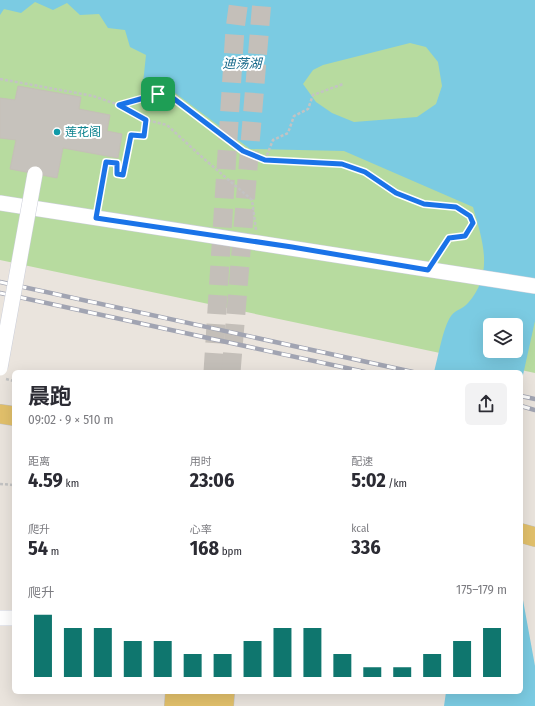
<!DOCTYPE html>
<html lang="zh">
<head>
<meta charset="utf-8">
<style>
  :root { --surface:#fff; --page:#f2f2f3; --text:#2b2b33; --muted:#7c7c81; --accent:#0f766e }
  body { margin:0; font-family:"Fira Sans Condensed","Noto Sans SC",sans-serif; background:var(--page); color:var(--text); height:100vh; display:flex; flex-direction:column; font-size:15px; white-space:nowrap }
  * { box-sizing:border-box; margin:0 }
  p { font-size:13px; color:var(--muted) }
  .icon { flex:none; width:22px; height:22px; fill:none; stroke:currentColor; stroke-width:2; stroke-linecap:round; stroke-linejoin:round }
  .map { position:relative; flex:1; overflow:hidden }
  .sheet { position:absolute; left:12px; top:370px; width:511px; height:324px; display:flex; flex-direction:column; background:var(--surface); border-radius:6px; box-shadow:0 4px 16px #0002 }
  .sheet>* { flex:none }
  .buttons { position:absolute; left:483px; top:318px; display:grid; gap:8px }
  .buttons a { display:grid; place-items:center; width:40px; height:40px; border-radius:6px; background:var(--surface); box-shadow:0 4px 16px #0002; font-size:20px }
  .pin { position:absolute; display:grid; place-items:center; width:34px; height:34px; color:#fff; margin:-17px; border-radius:8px; box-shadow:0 2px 6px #0006 }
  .round { display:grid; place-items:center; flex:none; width:42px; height:42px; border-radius:6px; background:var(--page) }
  .head { display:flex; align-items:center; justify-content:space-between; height:68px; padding:0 16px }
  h1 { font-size:22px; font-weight:700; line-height:30px }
  .metrics { display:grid; grid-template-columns:repeat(3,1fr); gap:6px; height:68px; padding:4px 16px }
  .metrics div { display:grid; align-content:center }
  .metrics b { font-size:20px; font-weight:700 }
  .metrics small { font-size:11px; font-weight:400 }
  .metrics p { font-size:11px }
  .chart { height:112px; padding:8px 16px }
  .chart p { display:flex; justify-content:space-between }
  .chart svg { width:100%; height:72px; margin-top:4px; stroke:var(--accent); stroke-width:6 }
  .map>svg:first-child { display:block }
  .green { fill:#b7db9f; fill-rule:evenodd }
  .water { fill:#7bcbe2; fill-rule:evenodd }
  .building { fill:#c6c2bc; stroke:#c5c0b7 }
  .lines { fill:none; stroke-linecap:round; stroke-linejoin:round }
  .major-tunnel { stroke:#c4bfb9; stroke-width:19; stroke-dasharray:19 10; stroke-linecap:butt }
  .minor-casing { stroke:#cccfda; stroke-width:16 }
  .major-casing { stroke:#c3c3c3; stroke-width:20 }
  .path { stroke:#c3c3c3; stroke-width:2.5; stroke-dasharray:3 2; stroke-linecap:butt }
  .minor { stroke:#fff; stroke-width:15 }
  .major { stroke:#e2c06b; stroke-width:19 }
  .rail-casing { stroke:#a1a4b2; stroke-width:4.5 }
  .rail { stroke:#fff; stroke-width:3; stroke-dasharray:9; stroke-linecap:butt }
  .minor-bridge-casing { stroke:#cccfda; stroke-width:16; stroke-linecap:butt }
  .minor-bridge { stroke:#fff; stroke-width:15 }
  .route-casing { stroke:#fff; stroke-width:8 }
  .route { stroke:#1a73e8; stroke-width:5 }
  .culture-dot { fill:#0f9aa8; stroke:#fff; stroke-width:1.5 }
  .labels { text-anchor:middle; stroke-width:4; stroke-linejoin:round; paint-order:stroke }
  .culture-label { font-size:12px; fill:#0d838f; stroke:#fff; text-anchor:start }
  .water-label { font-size:13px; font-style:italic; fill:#1b6b8c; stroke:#fff }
</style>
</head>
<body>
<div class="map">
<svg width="535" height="706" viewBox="0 0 535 706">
  <rect width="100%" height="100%" fill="#eae4dd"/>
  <!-- green -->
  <path class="green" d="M0,0H535V373L0,260ZM490,325H516V351H490Z"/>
  <!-- water -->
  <g class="water">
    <path d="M0,0H535V321L521,384V372H434C438,358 443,327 451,316C455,310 463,309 468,303C494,273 483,242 473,207L344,151L250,149L175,93L160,88L142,93L146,55L130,47L125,30L108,28L99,14L80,15L67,3L53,10L35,2L21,13L4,9L0,15ZM410,43L426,47L438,62L442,86L436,104L417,117L354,122L332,113L316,102L303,84L313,70L323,65ZM490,325H516V351H490Z"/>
    <polygon points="521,589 535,666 535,706 444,706 446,692 521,692"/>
  </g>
  <!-- building -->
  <polygon class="building" points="18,86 81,97 79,109 110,115 107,131 122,134 118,158 63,148 57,178 10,169 16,140 0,138 0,98 15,100"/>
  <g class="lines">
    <!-- major-tunnel -->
    <g class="major-tunnel">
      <polyline points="213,372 235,29 239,0"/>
      <polyline points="231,372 262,0"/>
    </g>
    <defs>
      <g id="minor">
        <polyline points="0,203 535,286"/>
        <polyline points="0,618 14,618"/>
      </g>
      <g id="major">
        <polyline points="0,414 14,416"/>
        <polyline points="521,533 535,537"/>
        <polyline points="174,706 175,692"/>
        <polyline points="191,706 192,692"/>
        <polyline points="206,706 207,692"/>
        <polyline points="224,706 225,692"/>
      </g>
    </defs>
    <!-- minor casing -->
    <use href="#minor" class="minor-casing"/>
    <!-- major casing -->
    <use href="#major" class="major-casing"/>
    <!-- path -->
    <g class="path">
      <polyline points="0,79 93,96 119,105 146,120 167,125 203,158 252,200 256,230"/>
      <polyline points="119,105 158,94 173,98 202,122 216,129 243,151 265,160 342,164 365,172 396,193 424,204 456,207 470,216 473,223 465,236 449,238 436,258"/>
      <polyline points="265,160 273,140 288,133 294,116 308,109 313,95 343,84"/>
      <polyline points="99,205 106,162 117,163 117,174 123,175 131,135 144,136 146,120"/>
      <polyline points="6,379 14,381"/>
      <polyline points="0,484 14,485"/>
    </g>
    <!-- minor -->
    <use href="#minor" class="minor"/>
    <!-- major -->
    <use href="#major" class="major"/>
    <defs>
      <g id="rail">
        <polyline points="0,282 413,372"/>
        <polyline points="0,293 365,372"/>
        <polyline points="521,396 535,399"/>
        <polyline points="521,406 535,410"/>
      </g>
    </defs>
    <!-- rail casing -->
    <use href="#rail" class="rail-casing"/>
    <!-- rail -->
    <use href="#rail" class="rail"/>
    <defs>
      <polyline id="minor-bridge" points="0,368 35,174"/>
    </defs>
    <!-- minor-bridge casing -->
    <use href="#minor-bridge" class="minor-bridge-casing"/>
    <!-- minor-bridge -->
    <use href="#minor-bridge" class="minor-bridge"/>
  </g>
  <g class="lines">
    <defs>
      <polygon id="route" points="158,94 173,98 243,151 265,160 342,164 365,172 396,193 424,204 456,207 470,216 473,223 465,236 449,238 428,270 292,247 96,218 106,162 117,163 117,174 123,175 131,135 144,136 146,120 119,105"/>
    </defs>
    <!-- route casing -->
    <use href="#route" class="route-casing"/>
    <!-- route -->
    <use href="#route" class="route"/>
  </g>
  <!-- markers -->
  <circle class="culture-dot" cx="57" cy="132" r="4"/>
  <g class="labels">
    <!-- culture labels -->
    <g class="culture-label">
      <text x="65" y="136">莲花阁</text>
    </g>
    <!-- water labels -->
    <g class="water-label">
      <text x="242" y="68">迪荡湖</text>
    </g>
  </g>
</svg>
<div class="buttons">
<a><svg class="icon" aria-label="layers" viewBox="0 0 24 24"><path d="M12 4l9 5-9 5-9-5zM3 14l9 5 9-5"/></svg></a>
</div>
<div class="pin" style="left:158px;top:94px;background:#1e9e55"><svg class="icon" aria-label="arrive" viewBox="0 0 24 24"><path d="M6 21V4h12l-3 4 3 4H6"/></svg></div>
<section class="sheet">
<div class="head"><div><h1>晨跑</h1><p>09:02 · 9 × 510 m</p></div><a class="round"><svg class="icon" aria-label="share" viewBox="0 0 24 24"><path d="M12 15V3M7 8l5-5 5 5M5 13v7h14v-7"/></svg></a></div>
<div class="metrics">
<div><p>距离</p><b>4.59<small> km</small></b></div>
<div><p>用时</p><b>23:06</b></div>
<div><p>配速</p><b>5:02<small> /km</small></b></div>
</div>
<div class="metrics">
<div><p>爬升</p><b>54<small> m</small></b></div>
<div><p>心率</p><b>168<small> bpm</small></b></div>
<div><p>kcal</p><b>336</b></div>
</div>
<div class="chart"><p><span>爬升</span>175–179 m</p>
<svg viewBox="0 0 160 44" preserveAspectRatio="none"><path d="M5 44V6M15 44V14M25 44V14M35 44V22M45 44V22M55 44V30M65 44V30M75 44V22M85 44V14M95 44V14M105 44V30M115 44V38M125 44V38M135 44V30M145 44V22M155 44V14"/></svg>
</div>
</section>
</div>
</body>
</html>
